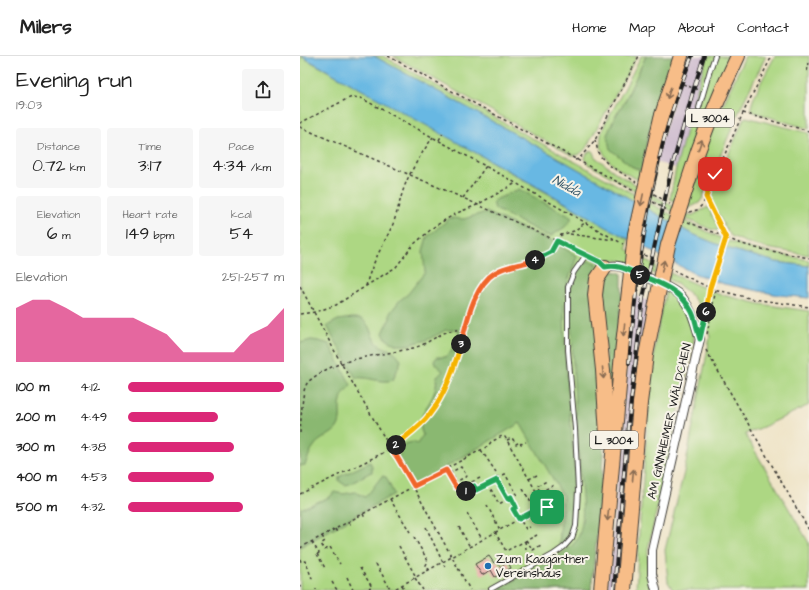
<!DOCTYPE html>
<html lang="en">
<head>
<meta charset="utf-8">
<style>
  :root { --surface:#fff; --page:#f6f6f6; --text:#222; --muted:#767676; --line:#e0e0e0; --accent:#db2777 }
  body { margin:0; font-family:"Architects Daughter",sans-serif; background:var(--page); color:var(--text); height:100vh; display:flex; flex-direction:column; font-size:15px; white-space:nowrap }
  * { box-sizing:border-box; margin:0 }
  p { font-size:13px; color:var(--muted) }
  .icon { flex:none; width:22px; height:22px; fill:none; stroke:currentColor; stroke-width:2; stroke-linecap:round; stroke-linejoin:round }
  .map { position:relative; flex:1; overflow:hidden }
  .sheet { display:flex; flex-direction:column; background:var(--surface); width:300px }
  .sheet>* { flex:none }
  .pin { position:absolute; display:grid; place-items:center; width:34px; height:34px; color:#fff; margin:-17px; border-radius:8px; box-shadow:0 2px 6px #0006 }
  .km { position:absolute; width:20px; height:20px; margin:-10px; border-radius:50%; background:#222; color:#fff; font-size:11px; line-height:20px; text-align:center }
  .round { display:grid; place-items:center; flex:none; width:42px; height:42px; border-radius:4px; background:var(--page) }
  .headline { display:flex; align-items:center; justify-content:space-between; height:68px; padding:0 16px }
  h1 { font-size:22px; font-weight:600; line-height:30px }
  .metrics { display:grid; grid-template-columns:repeat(3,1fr); gap:6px; height:68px; padding:4px 16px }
  .metrics div { display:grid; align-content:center; border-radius:4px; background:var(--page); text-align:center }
  .metrics b { font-size:17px; font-weight:600 }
  .metrics small { font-size:11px; font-weight:400 }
  .metrics p { font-size:11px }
  .chart { height:112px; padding:8px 16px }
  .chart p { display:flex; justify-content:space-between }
  .chart svg { width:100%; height:72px; margin-top:4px; fill:var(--accent); opacity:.7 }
  ul { padding:0 16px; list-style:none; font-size:13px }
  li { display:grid; grid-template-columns:64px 48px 1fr; align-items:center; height:30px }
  li i { height:10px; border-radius:5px; background:var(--accent) }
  header { display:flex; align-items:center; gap:24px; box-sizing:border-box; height:56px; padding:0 20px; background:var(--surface); border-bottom:1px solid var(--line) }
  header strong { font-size:19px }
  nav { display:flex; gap:22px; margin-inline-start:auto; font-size:14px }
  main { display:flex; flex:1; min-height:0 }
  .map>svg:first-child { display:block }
  .industrial { fill:#cfbdcf }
  .green { fill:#add783; stroke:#647a50 }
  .forest { fill:#8ab871; stroke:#536a46 }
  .water { fill:#68b8e3; stroke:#426a80 }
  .building { fill:#e79e9b }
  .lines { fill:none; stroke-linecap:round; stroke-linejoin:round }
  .lane-casing { stroke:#3c3a36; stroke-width:6 }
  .street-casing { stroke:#3c3a36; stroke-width:10 }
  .highway-casing { stroke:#3c3a36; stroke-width:16 }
  .path { stroke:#3c3a36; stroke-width:1.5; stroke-dasharray:3 3; stroke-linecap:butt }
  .lane { stroke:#fff; stroke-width:4 }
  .street { stroke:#fff; stroke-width:8 }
  .highway { stroke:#f7bd88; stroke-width:14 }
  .rail-casing { stroke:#1c1c1c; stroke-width:4 }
  .rail { stroke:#f7f3e8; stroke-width:2.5; stroke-dasharray:8; stroke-linecap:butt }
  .highway-bridge-casing { stroke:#3c3a36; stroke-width:16; stroke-linecap:butt }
  .highway-bridge { stroke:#f7bd88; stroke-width:14 }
  .oneway { stroke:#8a6c52 }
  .split-1-casing { stroke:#fff; stroke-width:8 }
  .split-2-casing { stroke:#fff; stroke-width:8 }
  .split-3-casing { stroke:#fff; stroke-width:8 }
  .split-4-casing { stroke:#fff; stroke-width:8 }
  .split-5-casing { stroke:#fff; stroke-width:8 }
  .split-6-casing { stroke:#fff; stroke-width:8 }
  .split-7-casing { stroke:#fff; stroke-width:8 }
  .split-1 { stroke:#22a559; stroke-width:5 }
  .split-2 { stroke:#f0652b; stroke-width:5 }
  .split-3 { stroke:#f5b400; stroke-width:5 }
  .split-4 { stroke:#f0652b; stroke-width:5 }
  .split-5 { stroke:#22a559; stroke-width:5 }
  .split-6 { stroke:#22a559; stroke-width:5 }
  .split-7 { stroke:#f5b400; stroke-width:5 }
  .poi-dot { fill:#1f6fb2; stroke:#f7f3e8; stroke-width:1.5 }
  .labels { text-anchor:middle; stroke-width:4; stroke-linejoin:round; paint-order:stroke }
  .shield { fill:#f7f3e8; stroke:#5e5c59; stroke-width:1 }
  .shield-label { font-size:11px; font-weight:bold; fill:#1c1c1c }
  .street-label { font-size:12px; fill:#1c1c1c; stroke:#f7f3e8 }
  .poi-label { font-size:12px; fill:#1c1c1c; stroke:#f7f3e8; text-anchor:start }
  .water-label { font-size:13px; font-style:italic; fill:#3a5a6c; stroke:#f7f3e8 }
</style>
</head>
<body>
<header>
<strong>Milers</strong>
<nav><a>Home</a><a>Map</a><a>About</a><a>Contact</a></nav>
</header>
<main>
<section class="sheet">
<div class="headline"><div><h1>Evening run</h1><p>19:03</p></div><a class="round"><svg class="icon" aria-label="share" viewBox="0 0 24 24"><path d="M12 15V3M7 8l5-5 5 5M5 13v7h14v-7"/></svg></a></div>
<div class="metrics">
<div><p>Distance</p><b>0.72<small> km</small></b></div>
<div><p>Time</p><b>3:17</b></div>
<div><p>Pace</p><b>4:34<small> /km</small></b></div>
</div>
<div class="metrics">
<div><p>Elevation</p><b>6<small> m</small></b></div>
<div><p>Heart rate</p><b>149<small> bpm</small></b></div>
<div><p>kcal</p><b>54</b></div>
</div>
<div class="chart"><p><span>Elevation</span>251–257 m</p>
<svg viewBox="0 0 160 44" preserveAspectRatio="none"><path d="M0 44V11L10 6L20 6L30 11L40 17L50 17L60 17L70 17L80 22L90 27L100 38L110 38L120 38L130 38L140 27L150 22L160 11V44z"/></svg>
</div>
<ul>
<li><b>100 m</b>4:12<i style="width:100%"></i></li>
<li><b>200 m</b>4:49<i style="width:58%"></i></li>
<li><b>300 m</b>4:38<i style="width:68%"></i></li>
<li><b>400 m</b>4:53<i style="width:55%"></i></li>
<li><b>500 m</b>4:32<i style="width:74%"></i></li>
</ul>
</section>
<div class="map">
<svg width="509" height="534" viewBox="0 0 509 534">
  <rect width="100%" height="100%" fill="#f7f3e8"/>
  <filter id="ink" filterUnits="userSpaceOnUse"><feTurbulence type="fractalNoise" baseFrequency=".025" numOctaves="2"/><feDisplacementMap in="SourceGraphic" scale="8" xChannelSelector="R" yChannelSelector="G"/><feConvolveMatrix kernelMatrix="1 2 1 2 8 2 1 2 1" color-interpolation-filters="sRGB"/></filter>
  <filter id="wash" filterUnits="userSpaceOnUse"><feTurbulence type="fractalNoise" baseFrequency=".012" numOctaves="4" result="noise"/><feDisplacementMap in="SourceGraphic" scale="16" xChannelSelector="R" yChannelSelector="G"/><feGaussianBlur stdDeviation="0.9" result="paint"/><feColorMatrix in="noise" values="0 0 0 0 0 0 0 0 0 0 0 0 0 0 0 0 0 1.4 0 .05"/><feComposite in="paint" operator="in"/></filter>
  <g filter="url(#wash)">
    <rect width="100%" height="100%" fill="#efe4c7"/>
    <!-- industrial -->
    <g class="industrial">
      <polygon points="389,0 407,0 397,33 376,112 355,106 379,27"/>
      <polygon points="333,239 350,245 318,534 307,534"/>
    </g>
    <!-- green -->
    <g class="green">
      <polygon points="0,0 118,64 328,183 327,193 356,210 355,218 323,205 308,203 302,207 301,440 291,534 0,534"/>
      <polygon points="74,0 83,0 370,158 421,182 422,185 421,190 390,177 253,99"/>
      <path d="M93,0H337L286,92C281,98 278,100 271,99Z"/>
      <path d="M341,0H346L325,45L315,61L331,110L342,115L340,124C322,117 296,102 301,79C303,68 312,56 317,46C326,31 333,15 341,0Z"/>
      <polygon points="407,0 432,0 378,132 391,136 406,87 445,0 466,0 440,53 402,143 399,147 389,152 370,143 376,112 397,33"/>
      <path d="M475,0H509V73L482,65L451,55C449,45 470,10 475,0Z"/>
      <polygon points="446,61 509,77 509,199 465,192 445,186 431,180 422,166 412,147 411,140 444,62"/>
      <polygon points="292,94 295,101 319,119 388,159 393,159 408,151 420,175 410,173 384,162 288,108 285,102 287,97"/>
      <polygon points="429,185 452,193 509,204 509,210 476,206 426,192 427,187"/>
      <polygon points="370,217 418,238 460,248 509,255 509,349 463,371 445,378 509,487 509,534 373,534 368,526 365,494 385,412 410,281 403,258 398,248 390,238 380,230 368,223"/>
      <path d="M366,235C379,242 391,256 394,271C396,279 391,295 390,303L348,493V519L351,534H336L339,478L350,332L356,281Z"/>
    </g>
    <!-- forest -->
    <g class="forest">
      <path d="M346,0H374C360,37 347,75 342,115L331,110L310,93L307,79L315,61L325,45Z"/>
      <polygon points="219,133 271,161 271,164 265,171 251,180 246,179 195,153 193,146 195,144"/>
      <path d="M186,156L252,185L277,200L266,231L264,252L265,294L276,434L272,470L268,481L262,489H259L263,440L220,367L114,430L97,401L102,397L104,388L113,386L117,388L123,379C112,357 140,344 136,322L143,315L136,309L134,305L137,301H146L156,288L159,274H146L127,284L107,289H97L86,283L83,277L90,262V257L100,244L108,238L125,216L123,195L127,181L150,162L164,163Z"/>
      <path d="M289,205L296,207V214L304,377L301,440L291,534H202L201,531C220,521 264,501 276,485C287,469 281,435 280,416C277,371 273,325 272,279C271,265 268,247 270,234C272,223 278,207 289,205Z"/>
      <polygon points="309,215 318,216 322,218 322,236 311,347 308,345 301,221"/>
      <path d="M52,262C56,262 61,262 64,265C71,270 71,281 77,287C86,295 95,291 101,305L93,324C81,328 68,320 56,322L27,270L38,264Z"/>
      <path d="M11,284L19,285L29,288L51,329C47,333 42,338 41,344C38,354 43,363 37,372C32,379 20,382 15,389C10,394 8,403 5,409L0,410V287Z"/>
      <polygon points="70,406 72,410 72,416 69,417 50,428 45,429 39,425 39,421"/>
      <path d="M82,420L86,421L94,438L0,491V453L30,441L34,436L43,438L55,436L65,441C71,436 76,427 82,420Z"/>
    </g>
    <!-- water -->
    <polygon class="water" points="1,0 74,0 253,99 390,177 426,192 476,206 509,210 509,242 479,239 424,228 393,217 306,171 252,139"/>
    <g id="blocks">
      <!-- building -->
      <polygon class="building" points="189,500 194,507 197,505 200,511 208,506 211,512 195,521 191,514 182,519 175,508"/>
    </g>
  </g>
  <g filter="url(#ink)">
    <use href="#blocks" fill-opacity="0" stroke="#3c3a36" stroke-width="1"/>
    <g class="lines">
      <defs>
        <g id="lane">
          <polyline points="399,52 410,14 415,0"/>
          <polyline points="191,533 254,498 264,491 272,482 276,470 278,434 275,373 268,294 268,231 274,216 286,199 303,209"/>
        </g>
        <path id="street" d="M305,211C310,210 313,209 318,210C328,212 376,233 382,241C392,254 395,267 400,283L352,494V518L356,534"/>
        <g id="highway">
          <polyline points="351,106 361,62 381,0"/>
          <path d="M388,126C401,83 418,41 438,0"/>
          <polyline points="305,211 297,223 295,239 303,314 307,379"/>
          <polyline points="301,534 322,297 329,235"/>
          <polyline points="324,534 340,347 346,299 356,248"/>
        </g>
      </defs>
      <!-- lane casing -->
      <use href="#lane" class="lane-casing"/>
      <!-- street casing -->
      <use href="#street" class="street-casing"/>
      <!-- highway casing -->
      <use href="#highway" class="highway-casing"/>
      <!-- path -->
      <g class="path">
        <polyline points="88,0 334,135"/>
        <polyline points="507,15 509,7"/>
        <polyline points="383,28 398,34"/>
        <polyline points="443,57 509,75"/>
        <polyline points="0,67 45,44 52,41 61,42 207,122 323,188"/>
        <polyline points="0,71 163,142 281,196"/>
        <polyline points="139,84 143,77"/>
        <polyline points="295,84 299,99 309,109 336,126"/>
        <polyline points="275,104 279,103 295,84 339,0"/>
        <polyline points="354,138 370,148"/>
        <polyline points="163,142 186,110"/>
        <polyline points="353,146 367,154"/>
        <polyline points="389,156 397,154 403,148 443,57 472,0"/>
        <polyline points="388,166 439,187 456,192 509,202"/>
        <polyline points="270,178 314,184"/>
        <polyline points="344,199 354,204"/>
        <polyline points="373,214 410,232 453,243 509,251"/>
        <polyline points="0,230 41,307 91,393 97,401 170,534"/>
        <path d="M66,230C71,208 84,188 93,168C98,155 100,142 105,129C112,112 122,97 133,81"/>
        <polyline points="0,258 15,256 36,249 96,211 113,189 135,170 157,157 177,149 216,127"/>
        <polyline points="404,266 410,232 426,182 406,141"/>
        <polyline points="407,278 416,233"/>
        <polyline points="406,294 509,474"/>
        <path d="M0,377C1,367 2,336 6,329C8,325 13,322 17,319C46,300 80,300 113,292C126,289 137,279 149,275C154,274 159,274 164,273"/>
        <polyline points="207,384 212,382 216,388 220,386 221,388 226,386"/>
        <polyline points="181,394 196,416"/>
        <polyline points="146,414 156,431 159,431 162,436 161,438 164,445"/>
        <polyline points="203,419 207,417"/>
        <polyline points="198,420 197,424 208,443"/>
        <polyline points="180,422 172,426 176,434 197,424"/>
        <polyline points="229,423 237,419"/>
        <polyline points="154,427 167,420 161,411 151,416 156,426"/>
        <polyline points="188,428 199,448 217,438 205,418"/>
        <polyline points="223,433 240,462"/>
        <polyline points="240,436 254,429"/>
        <polyline points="162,437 174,430"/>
        <polyline points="0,438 91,393 128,361 139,343 150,320 174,246 184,226 196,216 233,205 251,196 261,179 274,175 286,166"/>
        <polyline points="211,441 216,451 213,453 226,473 230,471"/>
        <polyline points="90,443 110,476"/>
        <polyline points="187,449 200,474"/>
        <polyline points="244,449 247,447 237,430 247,425"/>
        <polyline points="167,457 182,483"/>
        <polyline points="237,457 247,451"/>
        <polyline points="63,458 65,462"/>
        <polyline points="49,466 51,470"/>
        <polyline points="126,471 145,511"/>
        <polyline points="159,471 170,491"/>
        <polyline points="35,473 38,478"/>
        <polyline points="195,476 206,495 237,479"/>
        <polyline points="22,480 25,485 21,488 25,494 30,491 40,508"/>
        <polyline points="114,481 128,505 126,509 129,514"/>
        <polyline points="226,484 233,494 241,489"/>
        <polyline points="225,485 226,493"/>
        <polyline points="12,486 19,497 15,500"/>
        <polyline points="99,490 116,521"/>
        <polyline points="0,492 188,390 191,386 202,380 205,381 244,449 93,534"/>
        <polyline points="17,498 25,512"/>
        <path d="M0,503L1,506L5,505C9,512 9,517 13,524"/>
        <polyline points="76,508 91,534"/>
        <polyline points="60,512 72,531 67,534"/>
        <polyline points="47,521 53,534"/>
        <polyline points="115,522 123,534"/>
        <polyline points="32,526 37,534"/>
        <polyline points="0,529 2,533"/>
        <polyline points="102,529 105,534"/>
        <polyline points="16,533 16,534"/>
      </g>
      <!-- lane -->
      <use href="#lane" class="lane"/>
      <!-- street -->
      <use href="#street" class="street"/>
      <!-- highway -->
      <use href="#highway" class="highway"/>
      <defs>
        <g id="rail">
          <path d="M329,307C335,240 342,173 358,108C366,71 378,35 392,0"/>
          <polyline points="314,534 328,370 343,242 372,111 394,32 404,0"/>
        </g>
      </defs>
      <!-- rail casing -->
      <use href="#rail" class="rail-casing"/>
      <!-- rail -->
      <use href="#rail" class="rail"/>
      <defs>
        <g id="highway-bridge">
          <polyline points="329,235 335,178 351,106"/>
          <polyline points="356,248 368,189 388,126"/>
        </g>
      </defs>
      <!-- highway-bridge casing -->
      <use href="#highway-bridge" class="highway-bridge-casing"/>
      <!-- highway-bridge -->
      <use href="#highway-bridge" class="highway-bridge"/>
    </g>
    <!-- one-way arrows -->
    <defs><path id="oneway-shaft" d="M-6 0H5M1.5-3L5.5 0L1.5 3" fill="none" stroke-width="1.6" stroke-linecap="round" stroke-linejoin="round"/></defs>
    <g class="oneway">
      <use href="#oneway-shaft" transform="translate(369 37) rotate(107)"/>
      <use href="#oneway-shaft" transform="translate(400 89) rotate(-70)"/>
      <use href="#oneway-shaft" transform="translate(342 144) rotate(102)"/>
      <use href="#oneway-shaft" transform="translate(363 210) rotate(-78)"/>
      <use href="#oneway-shaft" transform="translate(324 274) rotate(96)"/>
      <use href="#oneway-shaft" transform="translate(303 317) rotate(85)"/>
      <use href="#oneway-shaft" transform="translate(333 419) rotate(-85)"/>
      <use href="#oneway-shaft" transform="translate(308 459) rotate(95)"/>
    </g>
  </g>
  <g class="lines" filter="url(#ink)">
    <defs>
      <polyline id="split-1" points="166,435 174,430 176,434 197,424 208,443 211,441 216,451 213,453 219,463 236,454 237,457 247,451"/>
      <polyline id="split-2" points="96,389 91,393 97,401 114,430 146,414 156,431 158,431 162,436 161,438 166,435"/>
      <path id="split-3" d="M96,389C106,380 121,370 129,359C145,339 154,312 161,288"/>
      <path id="split-4" d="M161,288C167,265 174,229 196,216C207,209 222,209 235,204"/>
      <path id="split-5" d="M235,204L251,196L257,185L300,206L305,211C318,208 328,214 340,219"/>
      <path id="split-6" d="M340,219C360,227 382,235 392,256C396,264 397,275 400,283L406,256"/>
      <polyline id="split-7" points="406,256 410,232 426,182 406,141 415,118"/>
    </defs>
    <!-- split-1 casing -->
    <use href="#split-1" class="split-1-casing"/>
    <!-- split-2 casing -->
    <use href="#split-2" class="split-2-casing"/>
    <!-- split-3 casing -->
    <use href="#split-3" class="split-3-casing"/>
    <!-- split-4 casing -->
    <use href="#split-4" class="split-4-casing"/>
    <!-- split-5 casing -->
    <use href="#split-5" class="split-5-casing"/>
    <!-- split-6 casing -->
    <use href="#split-6" class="split-6-casing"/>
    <!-- split-7 casing -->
    <use href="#split-7" class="split-7-casing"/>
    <!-- split-1 -->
    <use href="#split-1" class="split-1"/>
    <!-- split-2 -->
    <use href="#split-2" class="split-2"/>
    <!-- split-3 -->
    <use href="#split-3" class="split-3"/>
    <!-- split-4 -->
    <use href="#split-4" class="split-4"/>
    <!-- split-5 -->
    <use href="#split-5" class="split-5"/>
    <!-- split-6 -->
    <use href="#split-6" class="split-6"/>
    <!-- split-7 -->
    <use href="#split-7" class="split-7"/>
  </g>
  <!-- markers -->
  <circle class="poi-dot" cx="188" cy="510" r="4"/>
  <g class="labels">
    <!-- shield labels -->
    <g class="shield">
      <rect x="386" y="53" width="48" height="18" rx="3"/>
      <rect x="290" y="375" width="48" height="18" rx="3"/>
    </g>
    <g class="shield-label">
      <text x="410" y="66">L 3004</text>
      <text x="314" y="388">L 3004</text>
    </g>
    <!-- street labels -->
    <g class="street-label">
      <text transform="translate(369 365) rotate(-77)" y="4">AM GINNHEIMER WÄLDCHEN</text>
    </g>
    <!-- poi labels -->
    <g class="poi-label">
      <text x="196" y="507">Zum Kaagärtner<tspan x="196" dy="14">Vereinshaus</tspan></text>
    </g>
    <!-- water labels -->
    <g class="water-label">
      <text transform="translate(267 129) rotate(29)" y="5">Nidda</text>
    </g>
  </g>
</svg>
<div class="pin" style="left:247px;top:451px;background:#1e9e55"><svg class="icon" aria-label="arrive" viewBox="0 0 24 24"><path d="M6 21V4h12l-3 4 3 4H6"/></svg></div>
<div class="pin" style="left:415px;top:118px;background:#d93025"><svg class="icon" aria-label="check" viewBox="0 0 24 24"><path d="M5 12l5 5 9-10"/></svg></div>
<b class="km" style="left:166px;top:435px">1</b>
<b class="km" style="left:96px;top:389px">2</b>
<b class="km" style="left:161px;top:288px">3</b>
<b class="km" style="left:235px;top:204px">4</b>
<b class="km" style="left:340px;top:219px">5</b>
<b class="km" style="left:406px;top:256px">6</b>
</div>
</main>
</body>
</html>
